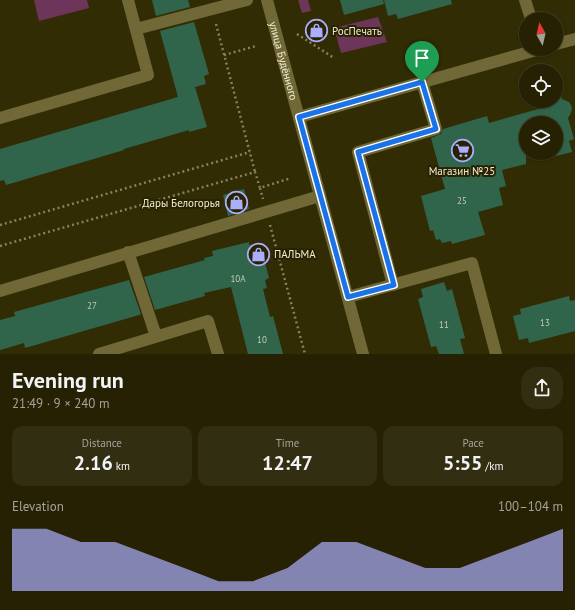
<!DOCTYPE html>
<html lang="en">
<head>
<meta charset="utf-8">
<style>
  :root { --surface:#262103; --page:#322e12; --text:#f1f3f6; --muted:#a4a39a; --line:#423e25; --accent:#abaffb }
  body { margin:0; font-family:"PT Sans",sans-serif; background:var(--page); color:var(--text); height:100vh; display:flex; flex-direction:column; font-size:15px; white-space:nowrap }
  * { box-sizing:border-box; margin:0 }
  p { font-size:13px; color:var(--muted) }
  .icon { flex:none; width:22px; height:22px; fill:none; stroke:currentColor; stroke-width:2; stroke-linecap:round; stroke-linejoin:round }
  .map { position:relative; height:354px; overflow:hidden }
  .drawer { display:flex; flex-direction:column; background:var(--surface); flex:1 }
  .drawer>* { flex:none }
  .needle { width:26px; rotate:352deg }
  .buttons { position:absolute; left:519px; top:12px; display:grid; gap:8px }
  .buttons a { display:grid; place-items:center; width:44px; height:44px; border-radius:50%; background:var(--surface); box-shadow:0 1px 3px #0004,0 0 0 1px var(--line); font-size:20px }
  .pin { position:absolute; display:grid; place-items:center; width:34px; height:34px; color:#fff; margin:-41px -17px; border-radius:50% 50% 50% 0; rotate:-45deg; box-shadow:0 0 4px #0007 }
  .pin .icon { rotate:45deg }
  .round { display:grid; place-items:center; flex:none; width:42px; height:42px; border-radius:16px; background:var(--page) }
  .headline { display:flex; align-items:center; justify-content:space-between; height:68px; padding:0 12px }
  h1 { font-size:22px; font-weight:800; line-height:30px }
  .metrics { display:grid; grid-template-columns:repeat(3,1fr); gap:6px; height:68px; padding:4px 12px }
  .metrics div { display:grid; align-content:center; border-radius:10px; background:var(--page); text-align:center }
  .metrics b { font-size:20px; font-weight:800 }
  .metrics small { font-size:11px; font-weight:400 }
  .metrics p { font-size:11px }
  .chart { height:112px; padding:8px 12px }
  .chart p { display:flex; justify-content:space-between }
  .chart svg { width:100%; height:72px; margin-top:4px; fill:var(--accent); opacity:.7 }
  .map>svg:first-child { display:block }
  .green { fill:#6e355b }
  .building { fill:#30654c }
  .lines { fill:none; stroke-linecap:round; stroke-linejoin:round }
  .path { stroke:#86815f; stroke-width:2.5; stroke-dasharray:2 3; stroke-linecap:butt }
  .minor { stroke:#706836; stroke-width:12 }
  .route-casing { stroke:#fff; stroke-width:8 }
  .route { stroke:#1a73e8; stroke-width:5 }
  .labels { text-anchor:middle; stroke-width:4; stroke-linejoin:round; paint-order:stroke }
  .number-label { font-size:9px; fill:#c1ccb1 }
  .poi-label { font-size:11px; fill:#f1eed3; stroke:#282200; text-anchor:start }
  .street-label { font-size:11px; fill:#f1eed3; stroke:#282200 }
</style>
</head>
<body>
<div class="map">
<svg width="575" height="354" viewBox="0 0 575 354">
  <rect width="100%" height="100%" fill="#322c04"/>
  <!-- green -->
  <g class="green">
    <polygon points="34,0 87,0 89,8 39,21"/>
    <polygon points="298,0 308,0 311,11 302,13"/>
    <polygon points="378,17 387,42 341,53 334,28"/>
  </g>
  <!-- building -->
  <g class="building">
    <polygon points="152,0 188,0 190,7 156,16"/>
    <polygon points="340,0 383,0 384,4 344,15"/>
    <polygon points="384,0 451,0 452,4 398,19 396,14 388,16"/>
    <polygon points="194,22 209,74 204,76 206,84 195,87 207,127 189,132 189,130 124,149 124,150 6,185 4,180 0,181 0,149 178,97 160,31"/>
    <polygon points="556,91 560,91 562,99 569,102 571,105 572,109 570,115 568,118 574,139 569,141 572,152 556,156 556,123 526,123 526,164 502,170 506,186 499,188 503,205 478,212 485,235 452,244 451,241 442,243 440,239 436,240 433,230 430,231 421,196 445,189 431,138 441,134 443,129 487,116 489,123 549,106 553,101 556,101"/>
    <polygon points="244,189 249,209 228,216 223,195"/>
    <polygon points="249,242 249,245 260,243 269,278 265,280 267,288 263,289 270,317 273,316 283,354 248,354 231,287 204,293 205,296 155,310 144,277 205,260 204,258 213,256 212,251"/>
    <polygon points="129,280 141,314 139,315 25,348 24,343 0,350 0,320 15,316 14,312"/>
    <polygon points="444,282 447,291 452,289 465,338 460,339 464,354 439,354 436,346 431,347 418,299 423,297 421,289"/>
    <polygon points="569,296 570,301 575,300 575,331 529,343 528,338 519,340 513,316 521,314 520,309"/>
  </g>
  <g class="lines">
    <!-- path -->
    <g class="path">
      <polyline points="216,24 255,172"/>
      <polyline points="297,34 334,58"/>
      <polyline points="224,55 256,46"/>
      <polyline points="260,188 263,199"/>
      <polyline points="0,225 250,152"/>
      <polyline points="270,225 305,354"/>
      <polyline points="0,246 255,172 260,188 291,178"/>
    </g>
    <!-- minor -->
    <g class="minor">
      <path id="s1" d="M267,0L363,354"/>
      <polyline points="525,0 531,19"/>
      <polyline points="136,29 247,0"/>
      <polyline points="556,44 575,39"/>
      <polyline points="299,117 540,49"/>
      <polyline points="0,118 148,75 128,0"/>
      <polyline points="128,252 156,336"/>
      <polyline points="393,285 358,152 436,129 422,82"/>
      <polyline points="0,291 320,196"/>
      <polyline points="348,297 472,263 496,354"/>
      <polyline points="99,354 208,321 218,354"/>
    </g>
  </g>
  <g class="lines">
    <defs>
      <polygon id="route" points="422,82 436,129 358,152 394,285 348,297 299,117"/>
    </defs>
    <!-- route casing -->
    <use href="#route" class="route-casing"/>
    <!-- route -->
    <use href="#route" class="route"/>
  </g>
  <!-- icons -->
  <defs>
    <symbol id="shop-ring" viewBox="-11 -11 22 22"><circle r="9.5" fill="#282200" stroke="#abaffb" stroke-width="1.5"/><path d="M-5-2.5h2.3a2.7 3.5 0 0 1 5.4 0H5L5.5 6h-11ZM-1.5-2.5h3a1.5 2.3 0 0 0-3 0Z" fill="#abaffb"/></symbol>
    <symbol id="supermarket-ring" viewBox="-11 -11 22 22"><circle r="9.5" fill="#282200" stroke="#abaffb" stroke-width="1.5"/><path d="M-6-5.5h2.5l.6 2H6L4.5 2H-2.5L-4.4-4H-6ZM-1.5 3.2a1.3 1.3 0 1 0 .1 0ZM3 3.2a1.3 1.3 0 1 0 .1 0Z" fill="#abaffb"/></symbol>
  </defs>
  <g fill-rule="evenodd">
    <use href="#shop-ring" x="304" y="18" width="25" height="25"/>
    <use href="#supermarket-ring" x="450" y="138" width="25" height="25"/>
    <use href="#shop-ring" x="224" y="190" width="25" height="25"/>
    <use href="#shop-ring" x="246" y="242" width="25" height="25"/>
  </g>
  <g class="labels">
    <!-- number labels -->
    <g class="number-label">
      <text x="462" y="204">25</text>
      <text x="238" y="282">10А</text>
      <text x="92" y="309">27</text>
      <text x="545" y="326">13</text>
      <text x="444" y="328">11</text>
      <text x="262" y="343">10</text>
    </g>
    <!-- poi labels -->
    <g class="poi-label">
      <text x="332" y="35">РосПечать</text>
      <text x="462" y="175" text-anchor="middle">Магазин №25</text>
      <text x="220" y="207" text-anchor="end">Дары Белогорья</text>
      <text x="274" y="258">ПАЛЬМА</text>
    </g>
    <!-- street labels -->
    <g class="street-label">
      <text dy="4" stroke="none"><textPath href="#s1" startOffset="63">улица Будённого</textPath></text>
    </g>
  </g>
</svg>
<div class="buttons">
<a><svg class="needle" viewBox="-14 -14 28 28"><path d="M0-13l5 13h-10z" fill="#e53935"/><path d="M0 13l5-13h-10z" fill="#a4a39a"/></svg></a>
<a><svg class="icon" aria-label="locate" viewBox="0 0 24 24"><circle cx="12" cy="12" r="6"/><path d="M12 2v4M12 18v4M2 12h4M18 12h4"/></svg></a>
<a><svg class="icon" aria-label="layers" viewBox="0 0 24 24"><path d="M12 4l9 5-9 5-9-5zM3 14l9 5 9-5"/></svg></a>
</div>
<div class="pin" style="left:422px;top:82px;background:#1e9e55"><svg class="icon" aria-label="arrive" viewBox="0 0 24 24"><path d="M6 21V4h12l-3 4 3 4H6"/></svg></div>
</div>
<section class="drawer">
<div class="headline"><div><h1>Evening run</h1><p>21:49 · 9 × 240 m</p></div><a class="round"><svg class="icon" aria-label="share" viewBox="0 0 24 24"><path d="M12 15V3M7 8l5-5 5 5M5 13v7h14v-7"/></svg></a></div>
<div class="metrics">
<div><p>Distance</p><b>2.16<small> km</small></b></div>
<div><p>Time</p><b>12:47</b></div>
<div><p>Pace</p><b>5:55<small> /km</small></b></div>
</div>
<div class="chart"><p><span>Elevation</span>100–104 m</p>
<svg viewBox="0 0 160 44" preserveAspectRatio="none"><path d="M0 44V6L10 6L20 14L30 14L40 22L50 30L60 38L70 38L80 30L90 14L100 14L110 22L120 30L130 30L140 22L150 14L160 6V44z"/></svg>
</div>
</section>
</body>
</html>
